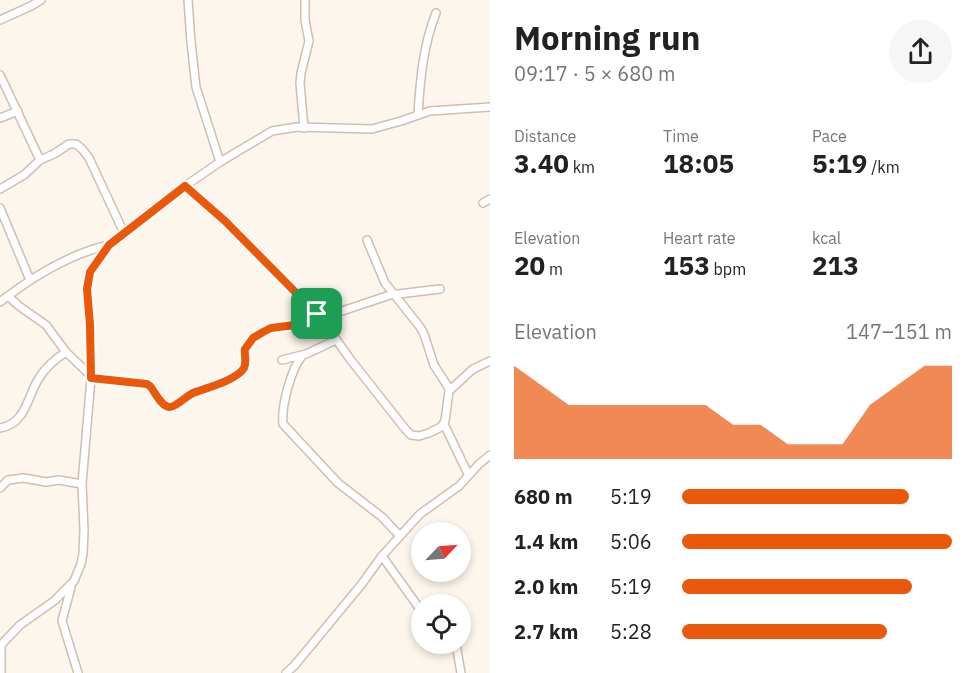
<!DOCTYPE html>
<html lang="en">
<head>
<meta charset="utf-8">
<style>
  :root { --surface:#fff; --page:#f6f6f6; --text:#222; --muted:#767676; --accent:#ea580c }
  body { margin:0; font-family:"IBM Plex Sans",sans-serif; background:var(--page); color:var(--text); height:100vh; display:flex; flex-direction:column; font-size:22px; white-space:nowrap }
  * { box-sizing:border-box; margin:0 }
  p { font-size:20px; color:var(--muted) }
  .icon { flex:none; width:33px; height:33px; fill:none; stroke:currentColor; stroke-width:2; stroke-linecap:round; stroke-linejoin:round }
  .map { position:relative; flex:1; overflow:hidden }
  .drawer { display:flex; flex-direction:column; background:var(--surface); width:486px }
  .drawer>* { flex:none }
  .needle { width:39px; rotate:65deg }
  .buttons { position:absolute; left:411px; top:522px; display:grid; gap:12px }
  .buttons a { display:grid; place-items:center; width:60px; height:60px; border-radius:50%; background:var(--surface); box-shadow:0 3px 9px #0003; font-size:30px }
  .pin { position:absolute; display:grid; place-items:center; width:51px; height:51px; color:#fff; margin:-26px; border-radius:12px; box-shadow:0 3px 9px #0006 }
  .round { display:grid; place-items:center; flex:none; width:63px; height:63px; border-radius:32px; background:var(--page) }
  .headline { display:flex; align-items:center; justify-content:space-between; height:102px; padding:0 24px }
  h1 { font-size:33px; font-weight:700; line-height:45px }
  .figures { display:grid; grid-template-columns:repeat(3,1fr); gap:9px; height:102px; padding:6px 24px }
  .figures div { display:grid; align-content:center }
  .figures b { font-size:26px; font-weight:700 }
  .figures small { font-size:16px; font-weight:400 }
  .figures p { font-size:16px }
  .chart { height:168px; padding:12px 24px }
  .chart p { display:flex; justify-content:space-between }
  .chart svg { width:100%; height:108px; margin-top:6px; fill:var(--accent); opacity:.7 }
  ul { padding:0 24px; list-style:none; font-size:20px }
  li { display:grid; grid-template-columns:96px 72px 1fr; align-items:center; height:45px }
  li i { height:15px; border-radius:8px; background:var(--accent) }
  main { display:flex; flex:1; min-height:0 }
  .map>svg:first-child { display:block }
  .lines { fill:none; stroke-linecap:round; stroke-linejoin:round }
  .minor-casing { stroke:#d1beb0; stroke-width:10 }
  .minor { stroke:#fff; stroke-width:7 }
  .route-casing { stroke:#fff; stroke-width:12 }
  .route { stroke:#ea580c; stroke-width:8 }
</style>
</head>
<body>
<main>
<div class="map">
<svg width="490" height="673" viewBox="0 0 490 673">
  <rect width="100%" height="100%" fill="#fdf6ec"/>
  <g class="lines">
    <defs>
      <g id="minor">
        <polyline points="188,0 191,42 196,87 220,162"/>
        <polyline points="0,20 31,6 41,0"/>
        <polyline points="0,75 40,160"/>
        <path d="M418,115C420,80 423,46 436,13"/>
        <polyline points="0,118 18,111"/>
        <polyline points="304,128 300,83 301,73 309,41 305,20 305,0"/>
        <polyline points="185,186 225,221 321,318 350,359 406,430 411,435 419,436 429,433 441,427 445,421 449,391 473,369 490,361"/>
        <polyline points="0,189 24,175 40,160 54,154 69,144 76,144 83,150 89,158 124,233"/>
        <polyline points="483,203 490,199"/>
        <polyline points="0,208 30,280"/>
        <polyline points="367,240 385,283 420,327 424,334 434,365 450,390"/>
        <polyline points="8,296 19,306 46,325 66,352 91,376"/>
        <path d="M0,302C32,277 69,254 109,245"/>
        <polyline points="321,318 390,295 440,289"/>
        <path d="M302,356C291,369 281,407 283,424L338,483L382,517L400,536"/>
        <polyline points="282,360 306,354 336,340"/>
        <polyline points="91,378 147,384 152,387 165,405 173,407 190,394 222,382 239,373 245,364 245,349 253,338 263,332 271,328 295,325 317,314"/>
        <polyline points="444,424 468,474"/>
        <path d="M0,428C26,424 27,397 39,378C46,367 55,359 66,352"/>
        <polyline points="0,488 8,480 24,478 46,482 59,480 82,484"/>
        <polyline points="382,556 422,612"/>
        <polyline points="71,587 62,621 78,673"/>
        <polyline points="456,644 461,673"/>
        <polyline points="1,673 1,645 20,625 54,601 74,581 81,564 83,554 84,530 82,484 91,378 90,325 87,289 90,272 109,245 185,186 220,162 272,131 297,127 372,129 401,121 430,111 490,107"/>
        <polyline points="286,673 294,666 361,585 382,556 400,536 420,514 459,486 479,464 490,455"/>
      </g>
    </defs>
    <!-- minor casing -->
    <use href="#minor" class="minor-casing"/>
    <!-- minor -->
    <use href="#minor" class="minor"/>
  </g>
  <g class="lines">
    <defs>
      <path id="route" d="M185,186L225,221L317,314L295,325L271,328L263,332L253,338L245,349C244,355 247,362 244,368C237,380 206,388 193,393C186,396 175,408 169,407C161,406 155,392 150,386L147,384L91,378L90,325L87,289L90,272L109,245Z"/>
    </defs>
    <!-- route casing -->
    <use href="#route" class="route-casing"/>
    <!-- route -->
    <use href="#route" class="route"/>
  </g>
</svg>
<div class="buttons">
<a><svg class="needle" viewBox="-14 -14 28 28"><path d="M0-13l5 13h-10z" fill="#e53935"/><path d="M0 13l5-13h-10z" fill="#767676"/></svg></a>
<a><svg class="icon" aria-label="locate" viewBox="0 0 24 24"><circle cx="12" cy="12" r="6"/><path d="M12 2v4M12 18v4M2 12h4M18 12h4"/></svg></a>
</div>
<div class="pin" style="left:317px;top:314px;background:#1e9e55"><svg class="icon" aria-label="arrive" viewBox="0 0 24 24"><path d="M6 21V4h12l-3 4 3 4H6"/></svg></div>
</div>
<section class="drawer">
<div class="headline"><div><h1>Morning run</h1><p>09:17 · 5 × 680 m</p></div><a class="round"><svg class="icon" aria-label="share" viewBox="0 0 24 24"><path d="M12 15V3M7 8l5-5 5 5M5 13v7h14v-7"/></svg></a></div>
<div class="figures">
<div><p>Distance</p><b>3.40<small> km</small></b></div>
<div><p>Time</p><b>18:05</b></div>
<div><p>Pace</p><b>5:19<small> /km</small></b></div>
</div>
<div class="figures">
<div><p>Elevation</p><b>20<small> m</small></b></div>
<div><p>Heart rate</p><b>153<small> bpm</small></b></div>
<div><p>kcal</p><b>213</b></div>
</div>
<div class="chart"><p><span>Elevation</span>147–151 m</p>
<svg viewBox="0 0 160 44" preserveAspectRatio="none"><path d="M0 44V6L10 14L20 22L30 22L40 22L50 22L60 22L70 22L80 30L90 30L100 38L110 38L120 38L130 22L140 14L150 6L160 6V44z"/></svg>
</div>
<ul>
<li><b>680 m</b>5:19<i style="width:84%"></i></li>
<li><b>1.4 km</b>5:06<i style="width:100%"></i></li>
<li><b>2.0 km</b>5:19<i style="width:85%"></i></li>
<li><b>2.7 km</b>5:28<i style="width:76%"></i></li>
</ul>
</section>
</main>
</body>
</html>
